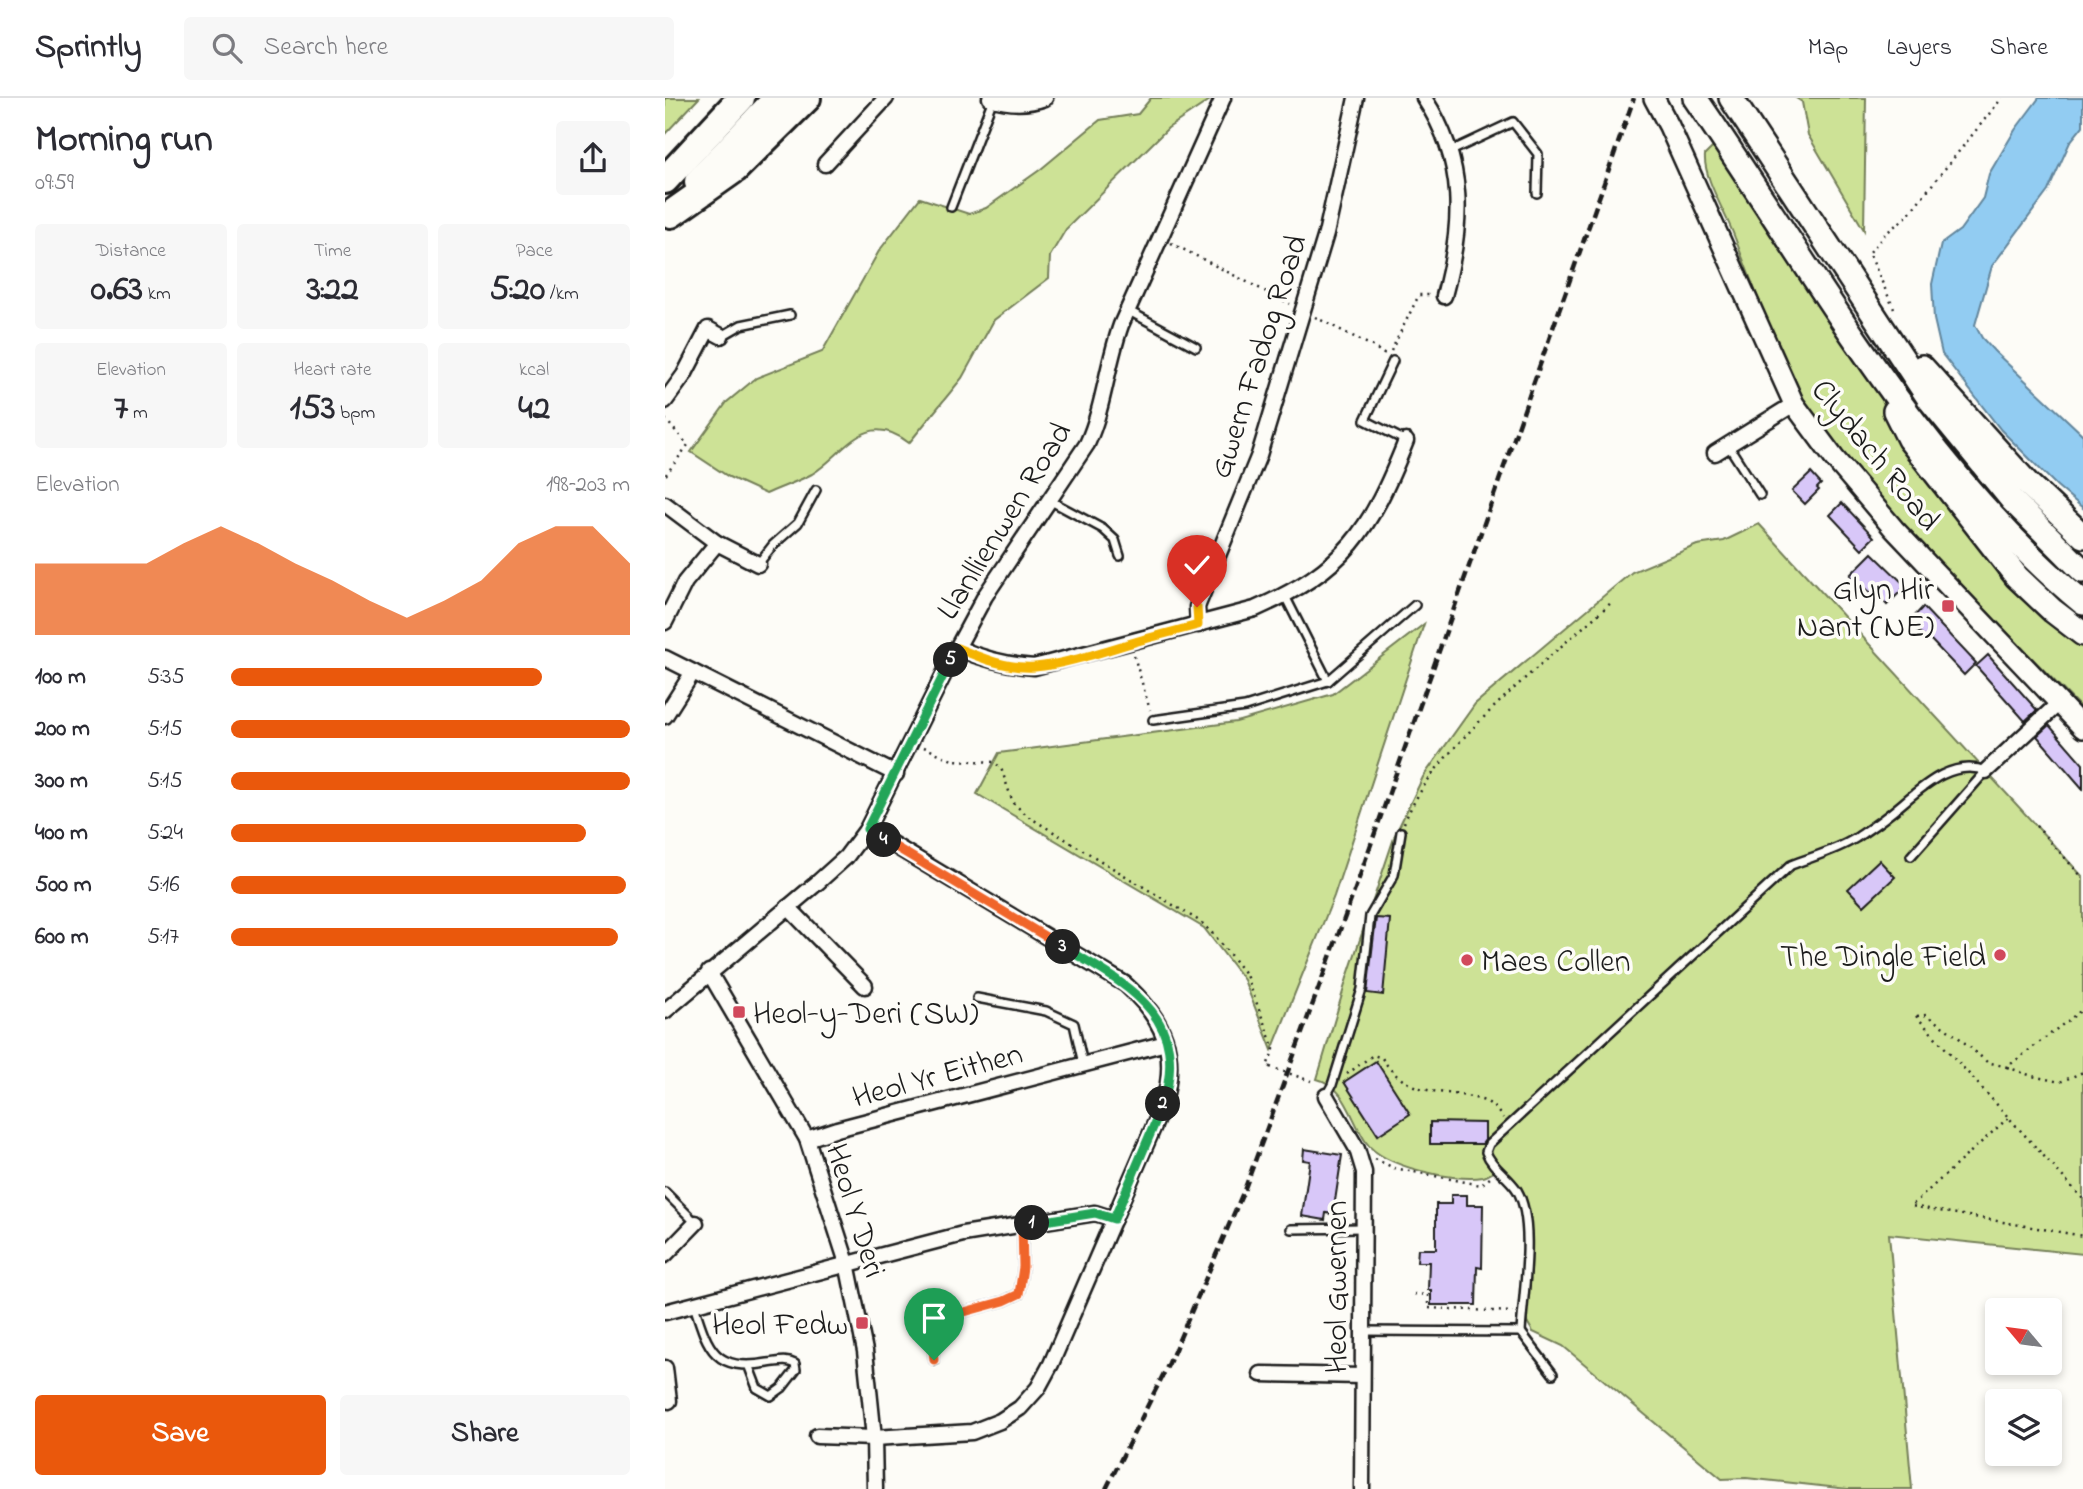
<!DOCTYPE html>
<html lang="en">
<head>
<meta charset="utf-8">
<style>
  :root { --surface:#fff; --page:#f7f7f7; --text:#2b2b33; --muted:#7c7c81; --line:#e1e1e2; --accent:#ea580c }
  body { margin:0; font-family:"Indie Flower",sans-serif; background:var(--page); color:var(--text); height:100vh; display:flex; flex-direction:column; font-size:26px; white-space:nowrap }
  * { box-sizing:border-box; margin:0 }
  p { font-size:23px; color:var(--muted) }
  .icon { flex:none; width:38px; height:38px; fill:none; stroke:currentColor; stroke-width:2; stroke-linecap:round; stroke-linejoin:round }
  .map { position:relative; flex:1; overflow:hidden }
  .drawer { display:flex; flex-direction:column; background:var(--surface); width:665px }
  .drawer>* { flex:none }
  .needle { width:46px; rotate:299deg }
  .tools { position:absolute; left:1320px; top:1200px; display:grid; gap:14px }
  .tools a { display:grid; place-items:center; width:77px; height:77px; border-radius:7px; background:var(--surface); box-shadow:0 4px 10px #0003; font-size:35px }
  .pin { position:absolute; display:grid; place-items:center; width:60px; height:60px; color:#fff; margin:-72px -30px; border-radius:50% 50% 50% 0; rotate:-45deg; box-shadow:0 0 7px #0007 }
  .pin .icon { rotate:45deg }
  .km { position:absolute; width:35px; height:35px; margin:-18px; border-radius:50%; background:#222; color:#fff; font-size:19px; line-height:35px; text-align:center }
  .round { display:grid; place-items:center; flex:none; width:74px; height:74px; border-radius:7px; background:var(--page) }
  .overview { display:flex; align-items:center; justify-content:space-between; height:119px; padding:0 35px }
  h1 { font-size:38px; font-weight:700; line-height:52px }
  .metrics { display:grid; grid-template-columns:repeat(3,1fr); gap:10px; height:119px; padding:7px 35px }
  .metrics div { display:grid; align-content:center; border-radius:7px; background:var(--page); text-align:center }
  .metrics b { font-size:35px; font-weight:700 }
  .metrics small { font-size:19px; font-weight:400 }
  .metrics p { font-size:19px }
  .chart { height:196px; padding:14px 35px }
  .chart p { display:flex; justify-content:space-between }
  .chart svg { width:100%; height:126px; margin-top:7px; fill:var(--accent); opacity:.7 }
  .button { display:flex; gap:14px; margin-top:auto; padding:14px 35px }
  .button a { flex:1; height:80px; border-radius:7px; background:var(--accent); color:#fff; font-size:28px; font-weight:700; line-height:80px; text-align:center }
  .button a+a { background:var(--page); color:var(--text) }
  ul { padding:0 35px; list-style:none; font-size:23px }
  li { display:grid; grid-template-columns:112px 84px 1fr; align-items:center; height:52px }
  li i { height:18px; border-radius:9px; background:var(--accent) }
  header { display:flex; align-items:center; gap:42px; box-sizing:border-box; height:98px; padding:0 35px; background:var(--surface); border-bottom:2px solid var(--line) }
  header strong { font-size:33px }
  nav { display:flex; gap:38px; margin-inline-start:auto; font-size:24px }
  .search { width:490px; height:63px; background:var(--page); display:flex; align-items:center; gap:18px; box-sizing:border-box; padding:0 24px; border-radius:7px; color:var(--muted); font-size:26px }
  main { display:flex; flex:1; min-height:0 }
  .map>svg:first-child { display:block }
  .green { fill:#cde296; stroke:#747f59; stroke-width:2 }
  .water { fill:#92ccf2; stroke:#63869c; stroke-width:2 }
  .building { fill:#d8c7f8; stroke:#1c1c1c; stroke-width:2 }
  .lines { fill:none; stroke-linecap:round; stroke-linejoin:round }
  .lane-casing { stroke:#1c1c1c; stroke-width:12 }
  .street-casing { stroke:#1c1c1c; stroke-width:19 }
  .secondary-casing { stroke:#1c1c1c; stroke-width:24 }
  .primary-casing { stroke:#1c1c1c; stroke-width:28 }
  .highway-casing { stroke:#1c1c1c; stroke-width:32 }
  .path { stroke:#1c1c1c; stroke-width:2.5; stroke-dasharray:2 5; stroke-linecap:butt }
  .lane { stroke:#fdfcf7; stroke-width:7 }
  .street { stroke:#fdfcf7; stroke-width:14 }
  .secondary { stroke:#fdfcf7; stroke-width:19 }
  .primary { stroke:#fdfcf7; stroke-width:23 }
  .highway { stroke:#fdfcf7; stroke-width:26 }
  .rail { stroke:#1c1c1c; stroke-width:4.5; stroke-dasharray:10 5; stroke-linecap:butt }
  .path-bridge { stroke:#1c1c1c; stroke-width:2.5; stroke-dasharray:2 5; stroke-linecap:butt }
  .split-1-casing { stroke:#fff; stroke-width:14 }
  .split-2-casing { stroke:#fff; stroke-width:14 }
  .split-3-casing { stroke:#fff; stroke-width:14 }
  .split-4-casing { stroke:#fff; stroke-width:14 }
  .split-5-casing { stroke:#fff; stroke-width:14 }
  .split-6-casing { stroke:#fff; stroke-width:14 }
  .split-7-casing { stroke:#fff; stroke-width:14 }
  .split-1 { stroke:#f0652b; stroke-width:9 }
  .split-2 { stroke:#22a559; stroke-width:9 }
  .split-3 { stroke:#22a559; stroke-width:9 }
  .split-4 { stroke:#f0652b; stroke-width:9 }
  .split-5 { stroke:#22a559; stroke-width:9 }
  .split-6 { stroke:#f5b400; stroke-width:9 }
  .split-7 { stroke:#f5b400; stroke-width:9 }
  .poi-dot { fill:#d1495b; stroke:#fdfcf7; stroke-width:2.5 }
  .labels { text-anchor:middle; stroke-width:7; stroke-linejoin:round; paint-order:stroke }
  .street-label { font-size:32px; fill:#1c1c1c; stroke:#fdfcf7 }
  .poi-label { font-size:32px; fill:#1c1c1c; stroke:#fdfcf7; text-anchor:end }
</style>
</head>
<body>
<header>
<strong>Sprintly</strong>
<div class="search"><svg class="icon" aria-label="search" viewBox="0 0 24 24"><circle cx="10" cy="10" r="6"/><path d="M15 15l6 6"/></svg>Search here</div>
<nav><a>Map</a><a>Layers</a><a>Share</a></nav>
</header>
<main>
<section class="drawer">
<div class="overview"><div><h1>Morning run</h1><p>09:59</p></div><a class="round"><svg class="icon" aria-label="share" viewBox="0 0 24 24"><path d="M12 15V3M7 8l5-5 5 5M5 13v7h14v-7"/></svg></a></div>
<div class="metrics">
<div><p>Distance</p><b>0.63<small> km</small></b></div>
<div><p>Time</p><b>3:22</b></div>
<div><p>Pace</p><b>5:20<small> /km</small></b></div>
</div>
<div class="metrics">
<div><p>Elevation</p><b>7<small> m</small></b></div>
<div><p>Heart rate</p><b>153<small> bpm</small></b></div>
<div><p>kcal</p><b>42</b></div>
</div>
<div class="chart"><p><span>Elevation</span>198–203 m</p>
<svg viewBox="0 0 160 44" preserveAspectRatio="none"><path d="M0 44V19L10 19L20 19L30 19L40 12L50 6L60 12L70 19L80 25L90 32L100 38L110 32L120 25L130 12L140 6L150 6L160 19V44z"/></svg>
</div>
<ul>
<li><b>100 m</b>5:35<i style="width:78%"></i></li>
<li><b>200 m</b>5:15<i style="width:100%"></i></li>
<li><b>300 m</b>5:15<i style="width:100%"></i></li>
<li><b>400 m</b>5:24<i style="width:89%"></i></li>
<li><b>500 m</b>5:16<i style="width:99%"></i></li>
<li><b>600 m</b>5:17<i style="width:97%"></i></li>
</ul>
<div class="button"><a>Save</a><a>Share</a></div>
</section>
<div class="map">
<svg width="1418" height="1391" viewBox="0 0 1418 1391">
  <rect width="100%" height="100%" fill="#fdfcf7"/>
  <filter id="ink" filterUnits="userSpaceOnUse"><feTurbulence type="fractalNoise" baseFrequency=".0143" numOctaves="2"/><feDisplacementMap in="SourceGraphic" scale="14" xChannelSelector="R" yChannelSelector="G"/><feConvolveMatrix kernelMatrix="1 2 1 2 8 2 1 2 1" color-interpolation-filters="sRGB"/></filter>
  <g filter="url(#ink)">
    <!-- green -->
    <g class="green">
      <polygon points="0,0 34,0 0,36"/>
      <path d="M486,0H548L503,30L401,131L385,158L384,180L329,222L297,280L244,345C199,310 180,356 147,376C132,384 116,389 101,396L64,379L26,354L62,304L91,280L157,254L214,153L255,100L304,116L321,110L376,71L435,22L473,16Z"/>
      <polygon points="1131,0 1201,0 1199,132 1143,37 1137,4"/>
      <path d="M1047,50L1054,51L1207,280L1229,328L1418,543V612C1357,550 1297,488 1238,425C1206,390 1171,356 1146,315C1114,260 1093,200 1070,140C1062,117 1038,80 1040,57Z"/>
      <path d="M1094,426L1418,779V1156L1224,1136L1247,1391H1183L1081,1380L1057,1381L898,1248L868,1234L857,1215L862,1129L851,1092L832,1072C828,1074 823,1078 818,1079C789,1084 718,1069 701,1044C686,1022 681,988 652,981L682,880L730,737L758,679L810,606L967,474L1032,447L1059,443Z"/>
      <polygon points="759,526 669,798 607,952 579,882 539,830 312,696 334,655 571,624 668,596"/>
    </g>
    <!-- water -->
    <polygon class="water" points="1374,0 1418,0 1418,28 1405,44 1383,93 1327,168 1310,227 1317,240 1330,254 1418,337 1418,410 1392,388 1336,332 1277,256 1269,221 1267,186 1276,146 1295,132 1318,100 1324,76 1350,32"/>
    <!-- building -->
    <g class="building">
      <polygon points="1146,375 1156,386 1152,390 1154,392 1140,406 1127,393"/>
      <polygon points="1177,405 1209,439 1197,451 1165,417"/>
      <polygon points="1207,455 1241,488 1222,507 1209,493 1206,496 1185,477"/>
      <polygon points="1258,509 1311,565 1299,577 1264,540 1262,542 1248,528 1250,526 1246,522"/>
      <polygon points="1323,557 1371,611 1372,612 1360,623 1311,568"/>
      <polygon points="1384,627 1418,666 1418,691 1372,638"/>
      <polygon points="1214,762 1230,779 1199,808 1183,791"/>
      <polygon points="711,820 725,821 718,897 702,895"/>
      <polygon points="711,963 745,1016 713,1037 679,984"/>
      <polygon points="765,1024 820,1025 820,1042 817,1046 765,1046"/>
      <polygon points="639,1051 677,1057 668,1116 661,1115 660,1122 637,1118 645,1063 638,1062"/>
      <polygon points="786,1097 802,1097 802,1107 818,1107 817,1170 812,1169 811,1207 766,1207 766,1192 763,1192 764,1164 752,1164 753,1151 771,1151 771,1106 786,1106"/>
    </g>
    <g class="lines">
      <defs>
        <g id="lane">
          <polyline points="786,53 848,24 873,56 872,95"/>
          <polyline points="286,109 328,1"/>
          <polyline points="462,212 531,249"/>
          <polyline points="57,238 76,227 125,217"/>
          <polyline points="728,263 700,322 741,343"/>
          <polyline points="1063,347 1095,397"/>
          <polyline points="384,402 438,431 450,442 455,458"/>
          <polyline points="93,466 108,447 133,425 151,392"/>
          <polyline points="620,498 663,583"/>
          <polyline points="488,622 580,609 663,583 750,507"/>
          <polyline points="312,900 381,913 409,926 418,966"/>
          <polyline points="661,998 667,987 697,891 705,818 729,777 736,734"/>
          <polyline points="0,1094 31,1125"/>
          <polyline points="626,1131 699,1130"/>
          <path d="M29,1207C43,1252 50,1274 103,1265C113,1264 121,1261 130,1266L131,1272L117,1290L106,1298L92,1290L84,1269"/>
          <path d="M698,1233L856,1234C858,1196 871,1124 852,1092C843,1078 827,1070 821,1054L824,1046L1126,767C1149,758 1170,753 1191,740C1201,733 1212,726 1222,718C1250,697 1282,659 1321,673L1246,758"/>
          <polyline points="856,1234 888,1276"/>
          <polyline points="269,1262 266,1234 274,1221 339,1203 354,1196 358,1169 357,1126"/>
        </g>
        <g id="street">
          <path d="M325,0C344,6 361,7 380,0"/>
          <path d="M759,0C802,65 798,127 779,198"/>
          <polyline points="160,66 221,0"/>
          <polyline points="0,303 19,277 43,231 56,238"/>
          <polyline points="1050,355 1129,306"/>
          <polyline points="0,406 52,445 93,466"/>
          <polyline points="0,524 20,484 52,445"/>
          <polyline points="533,527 532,509 594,357 661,136 691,0"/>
          <path d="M292,550C318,561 341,567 369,569L590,511C681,471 705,433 741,343"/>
          <polyline points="0,560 231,676"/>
          <polyline points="0,618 28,574"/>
          <polyline points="1321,673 1395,604"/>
          <polyline points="123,809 200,888"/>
          <polyline points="44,874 142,1041 182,1165 200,1253 209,1340 210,1391"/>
          <path d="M0,913L152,785L181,759L202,731L292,550L320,498L422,346C439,309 442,266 456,227L558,0"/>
          <polyline points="661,998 692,1051 699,1074 697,1391"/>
          <polyline points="142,1041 172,1031 501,945"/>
          <polyline points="0,1157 31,1125"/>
          <polyline points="0,1214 298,1136 430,1115 449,1121"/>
          <polyline points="0,1270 4,1303"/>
          <polyline points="596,1276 697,1278"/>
          <path d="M152,1338L209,1340L307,1334L335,1323L355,1310L373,1290L386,1266L498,1007C514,955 499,921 460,886L202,731"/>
        </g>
        <polyline id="secondary" points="989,0 1004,28 1129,306 1169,360 1229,431 1418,630"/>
        <g id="primary">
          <path d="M1030,0C1148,171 1257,372 1418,505"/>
          <polyline points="1066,0 1265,302 1347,402 1418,473"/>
          <polyline points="1257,269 1362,385 1418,438"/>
          <polyline points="1230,313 1244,341 1352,479 1388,513 1418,536"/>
        </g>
        <g id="highway">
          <polyline points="0,82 76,0"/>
          <polyline points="33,84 112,0"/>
          <polyline points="6,116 70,71 142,0"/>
        </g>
      </defs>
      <!-- lane casing -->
      <use href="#lane" class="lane-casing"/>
      <!-- street casing -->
      <use href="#street" class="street-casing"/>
      <!-- secondary casing -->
      <use href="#secondary" class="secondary-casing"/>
      <!-- primary casing -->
      <use href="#primary" class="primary-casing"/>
      <!-- highway casing -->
      <use href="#highway" class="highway-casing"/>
      <!-- path -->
      <g class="path">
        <polyline points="506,145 625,206"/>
        <polyline points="1229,211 1204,155 1220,136 1241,119 1337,0"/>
        <polyline points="650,219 709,249 720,257"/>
        <polyline points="726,253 754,197 764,197"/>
        <polyline points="0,321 23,347 0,378"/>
        <polyline points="469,558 485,612"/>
        <polyline points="259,649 287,662 329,664 336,670 348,705 364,719 536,824 551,839 581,877 609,951 602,968 605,969"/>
        <path d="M739,725C758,680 790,648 823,615C863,576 905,541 947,504"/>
        <polyline points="1371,728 1418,780"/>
        <polyline points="1251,918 1418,1101"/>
        <polyline points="1252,918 1261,917 1293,939 1322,964 1342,969 1418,911"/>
        <polyline points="1342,969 1367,978 1395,984 1418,974"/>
        <path d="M682,976L708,957L717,960C745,1004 782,988 822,1004C828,1007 833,1014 838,1020"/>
        <polyline points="1343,1020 1246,1108 1418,1138"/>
        <polyline points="710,1061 729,1070 816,1087 826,1079"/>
        <polyline points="749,1196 763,1197 763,1210 848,1214"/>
      </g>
      <!-- lane -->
      <use href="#lane" class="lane"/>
      <!-- street -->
      <use href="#street" class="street"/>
      <!-- secondary -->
      <use href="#secondary" class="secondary"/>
      <!-- primary -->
      <use href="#primary" class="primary"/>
      <!-- highway -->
      <use href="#highway" class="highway"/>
      <!-- rail -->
      <polyline class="rail" points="441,1391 504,1265 580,1090 693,783 969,0"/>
      <!-- path-bridge -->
      <polyline class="path-bridge" points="605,969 646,983"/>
    </g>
  </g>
  <g class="lines" filter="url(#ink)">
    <defs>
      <polyline id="split-1" points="269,1262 266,1234 274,1221 339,1203 354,1196 358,1169 357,1126 367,1125"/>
      <polyline id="split-2" points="367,1125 430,1115 449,1121 498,1006"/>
      <path id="split-3" d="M398,849C462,887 526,917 498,1006"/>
      <polyline id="split-4" points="219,742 398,849"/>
      <polyline id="split-5" points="219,742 202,731 286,562"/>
      <path id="split-6" d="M286,562L292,550C316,560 343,571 370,569C404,566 447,550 480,541"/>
      <polyline id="split-7" points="480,541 533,527 532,509"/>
    </defs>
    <!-- split-1 casing -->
    <use href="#split-1" class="split-1-casing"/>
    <!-- split-2 casing -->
    <use href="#split-2" class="split-2-casing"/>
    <!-- split-3 casing -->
    <use href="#split-3" class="split-3-casing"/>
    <!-- split-4 casing -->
    <use href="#split-4" class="split-4-casing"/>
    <!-- split-5 casing -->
    <use href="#split-5" class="split-5-casing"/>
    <!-- split-6 casing -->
    <use href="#split-6" class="split-6-casing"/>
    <!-- split-7 casing -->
    <use href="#split-7" class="split-7-casing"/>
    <!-- split-1 -->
    <use href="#split-1" class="split-1"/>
    <!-- split-2 -->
    <use href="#split-2" class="split-2"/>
    <!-- split-3 -->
    <use href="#split-3" class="split-3"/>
    <!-- split-4 -->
    <use href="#split-4" class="split-4"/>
    <!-- split-5 -->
    <use href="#split-5" class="split-5"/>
    <!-- split-6 -->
    <use href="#split-6" class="split-6"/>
    <!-- split-7 -->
    <use href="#split-7" class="split-7"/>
  </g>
  <!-- markers -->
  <g class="poi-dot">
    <rect x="1276" y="501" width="14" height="14" rx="3.5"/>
    <circle cx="1335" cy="857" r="7"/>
    <circle cx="802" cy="862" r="7"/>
    <rect x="67" y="907" width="14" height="14" rx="3.5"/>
    <rect x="190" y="1218" width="14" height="14" rx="3.5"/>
  </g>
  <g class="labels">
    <!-- street labels -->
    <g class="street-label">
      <text transform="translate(592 258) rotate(-72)" y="11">Gwern Fadog Road</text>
      <text transform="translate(1212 356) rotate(51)" y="11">Clydach Road</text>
      <text transform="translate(338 422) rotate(-58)" y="11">Llanllienwen Road</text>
      <text transform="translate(272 976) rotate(-15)" y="11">Heol Yr Eithen</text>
      <text transform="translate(192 1112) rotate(73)" y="11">Heol Y Deri</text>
      <text transform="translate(670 1189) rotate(-90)" y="11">Heol Gwernen</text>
    </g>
    <!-- poi labels -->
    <g class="poi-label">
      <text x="1269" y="501">Glyn Hir<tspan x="1269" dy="37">Nant (NE)</tspan></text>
      <text x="1321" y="868">The Dingle Field</text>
      <text x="816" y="873" text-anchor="start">Maes Collen</text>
      <text x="88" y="925" text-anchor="start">Heol-y-Deri (SW)</text>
      <text x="183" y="1236">Heol Fedw</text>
    </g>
  </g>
</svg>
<div class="tools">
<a><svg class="needle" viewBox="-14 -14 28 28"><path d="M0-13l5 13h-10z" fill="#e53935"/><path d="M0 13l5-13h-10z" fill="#7c7c81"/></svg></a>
<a><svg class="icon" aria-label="layers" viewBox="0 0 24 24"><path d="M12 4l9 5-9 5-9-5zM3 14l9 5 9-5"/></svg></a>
</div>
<div class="pin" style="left:269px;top:1262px;background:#1e9e55"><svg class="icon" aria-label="arrive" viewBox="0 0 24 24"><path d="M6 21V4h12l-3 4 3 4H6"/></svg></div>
<div class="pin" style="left:532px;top:509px;background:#d93025"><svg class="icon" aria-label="check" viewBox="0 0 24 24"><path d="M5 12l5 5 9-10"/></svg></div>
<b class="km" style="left:367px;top:1125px">1</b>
<b class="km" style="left:498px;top:1006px">2</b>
<b class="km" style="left:398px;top:849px">3</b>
<b class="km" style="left:219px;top:742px">4</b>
<b class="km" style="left:286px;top:562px">5</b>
</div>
</main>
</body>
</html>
